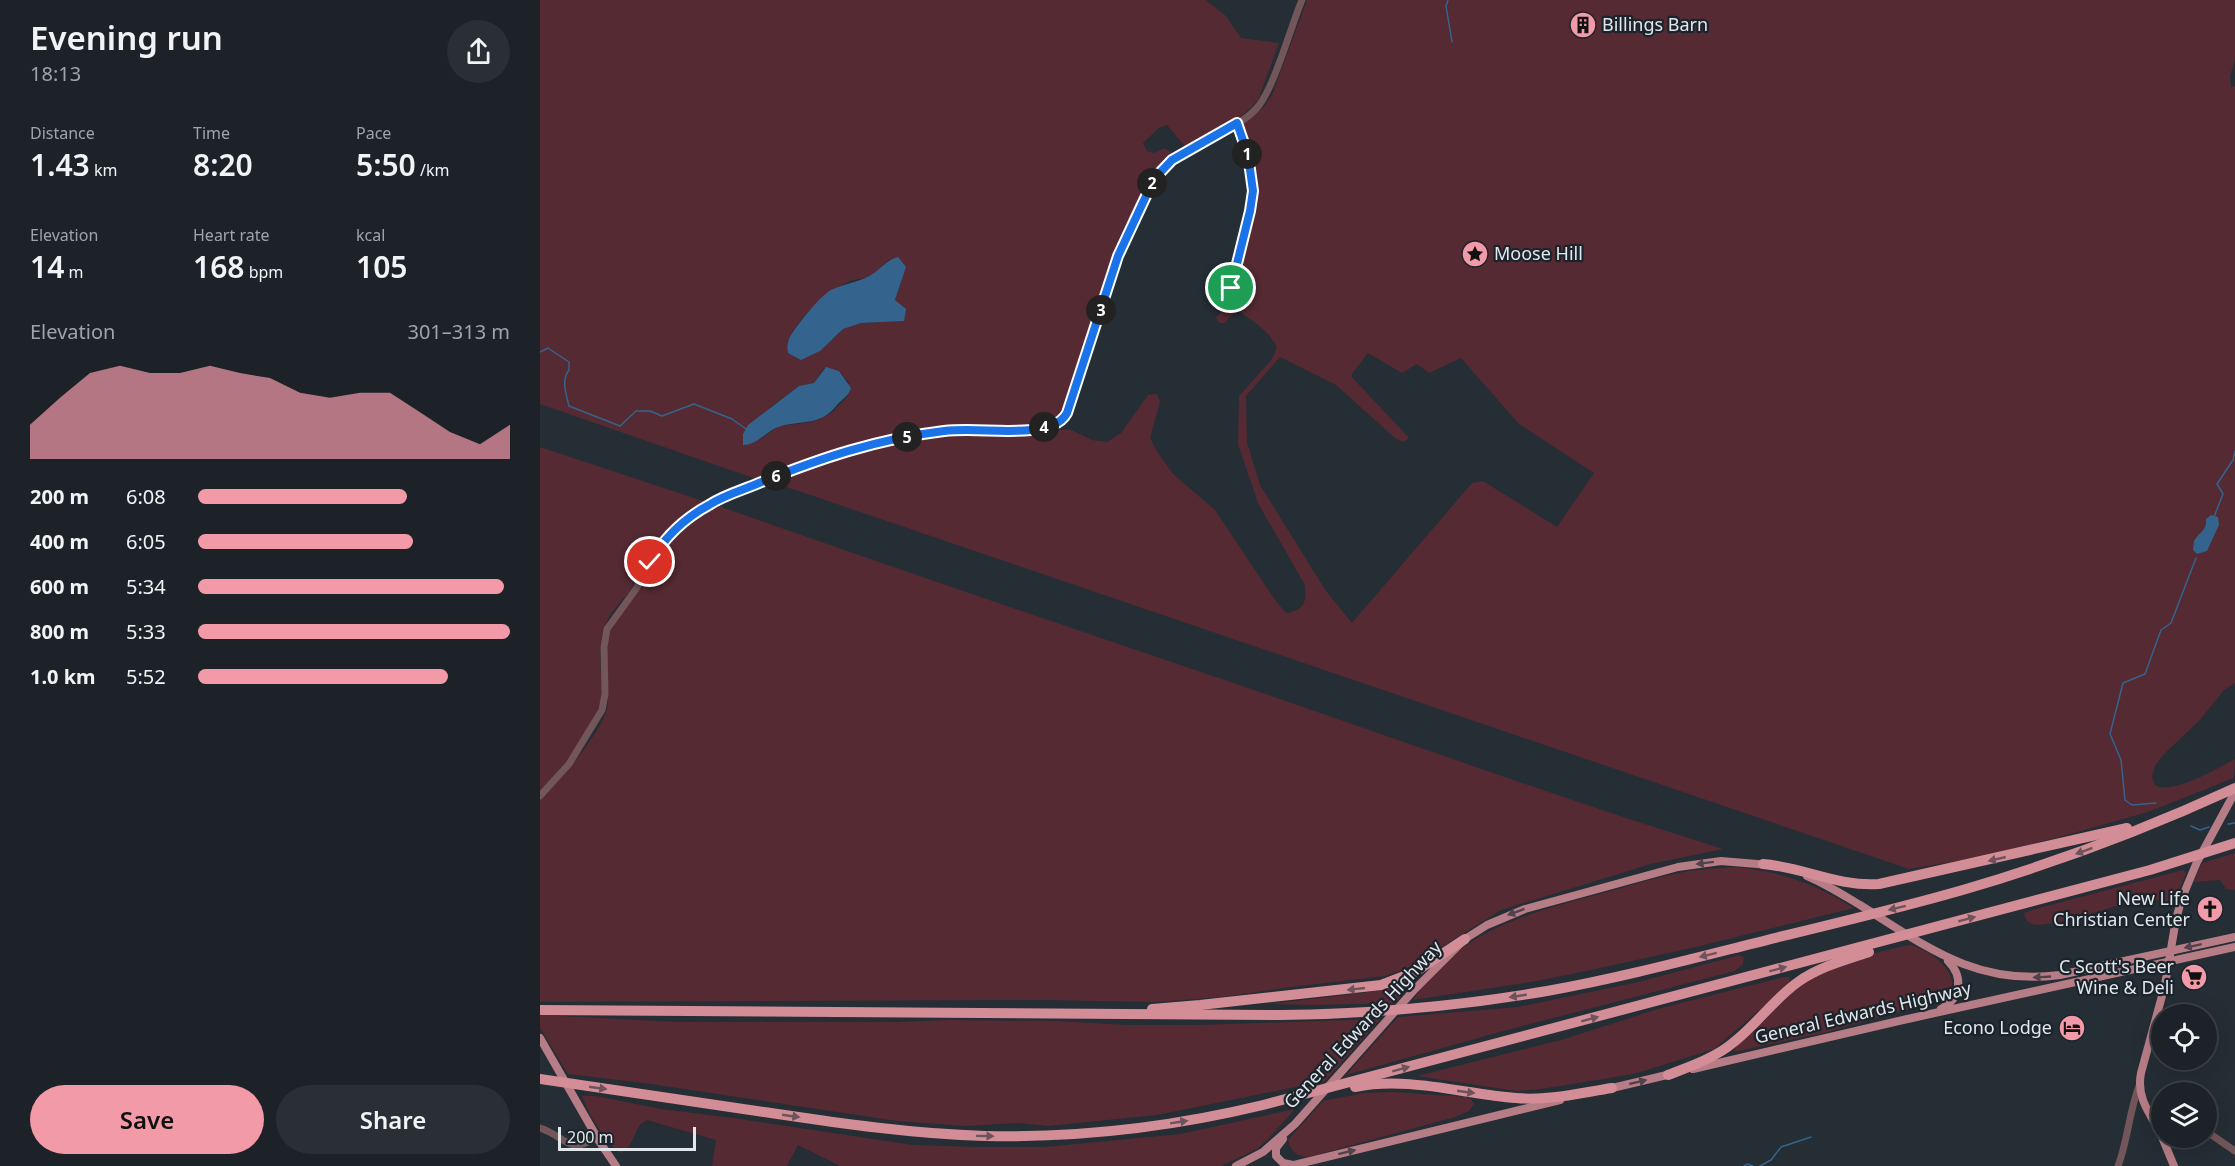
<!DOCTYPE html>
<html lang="en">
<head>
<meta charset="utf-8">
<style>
  :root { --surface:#1c2228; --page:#292f34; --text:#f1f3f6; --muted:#a0a4a8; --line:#3a3f45; --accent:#f39aa8 }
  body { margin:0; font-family:"Noto Sans",sans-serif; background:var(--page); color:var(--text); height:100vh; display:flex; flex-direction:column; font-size:22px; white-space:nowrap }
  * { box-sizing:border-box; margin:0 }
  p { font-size:20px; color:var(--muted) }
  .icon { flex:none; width:33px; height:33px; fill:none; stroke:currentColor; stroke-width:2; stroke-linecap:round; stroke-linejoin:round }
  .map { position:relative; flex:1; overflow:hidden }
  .drawer { display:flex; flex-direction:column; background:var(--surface); width:540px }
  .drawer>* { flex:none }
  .fabs { position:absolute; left:1611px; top:1004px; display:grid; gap:12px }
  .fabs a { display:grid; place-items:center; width:66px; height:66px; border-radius:50%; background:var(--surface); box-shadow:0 6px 24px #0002,0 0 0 2px var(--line); font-size:30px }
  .scale { position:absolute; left:18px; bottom:15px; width:138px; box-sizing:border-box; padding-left:6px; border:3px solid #e2e7ec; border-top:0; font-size:16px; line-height:21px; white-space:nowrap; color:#e2e7ec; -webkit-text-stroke:4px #1b232b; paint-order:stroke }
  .pin { position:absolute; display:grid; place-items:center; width:51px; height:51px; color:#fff; margin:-26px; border:3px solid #fff; border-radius:50%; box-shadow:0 2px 6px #0007 }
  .km { position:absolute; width:30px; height:30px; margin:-15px; border-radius:50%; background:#222; color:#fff; font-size:16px; line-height:30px; text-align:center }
  .round { display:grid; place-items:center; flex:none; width:63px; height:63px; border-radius:32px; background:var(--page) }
  .summary { display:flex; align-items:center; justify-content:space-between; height:102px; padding:0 30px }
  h1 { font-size:33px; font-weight:600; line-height:45px }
  .figures { display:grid; grid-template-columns:repeat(3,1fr); gap:9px; height:102px; padding:6px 30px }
  .figures div { display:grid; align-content:center }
  .figures b { font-size:30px; font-weight:600 }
  .figures small { font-size:16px; font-weight:400 }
  .figures p { font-size:16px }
  .chart { height:168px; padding:12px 30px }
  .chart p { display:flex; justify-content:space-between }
  .chart svg { width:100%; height:108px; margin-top:6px; fill:var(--accent); opacity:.7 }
  .button { display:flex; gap:12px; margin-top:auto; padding:12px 30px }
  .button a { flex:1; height:69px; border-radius:36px; background:var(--accent); color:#111; font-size:24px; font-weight:600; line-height:69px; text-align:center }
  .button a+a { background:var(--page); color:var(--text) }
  ul { padding:0 30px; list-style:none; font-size:20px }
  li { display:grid; grid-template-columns:96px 72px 1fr; align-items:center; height:45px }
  li i { height:15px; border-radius:8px; background:var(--accent) }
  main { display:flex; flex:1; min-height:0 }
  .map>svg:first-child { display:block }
  .green { fill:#552a32; fill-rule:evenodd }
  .water { fill:#34648e }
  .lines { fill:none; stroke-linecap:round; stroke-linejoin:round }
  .stream { stroke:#34648e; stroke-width:1.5 }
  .minor { stroke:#725659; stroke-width:7 }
  .major { stroke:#b77d86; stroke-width:8 }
  .highway { stroke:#d38d97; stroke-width:10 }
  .oneway { fill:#6e535c }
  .oneway2 { fill:#52424b }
  .route-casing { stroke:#fff; stroke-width:12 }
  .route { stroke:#1a73e8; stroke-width:8 }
  .labels { text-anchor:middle; stroke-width:4.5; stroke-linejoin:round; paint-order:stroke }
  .poi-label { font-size:18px; fill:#e2e7ec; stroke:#1b232b; text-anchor:end }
  .street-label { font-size:18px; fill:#e2e7ec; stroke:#1b232b }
</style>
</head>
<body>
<main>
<section class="drawer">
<div class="summary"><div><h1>Evening run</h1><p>18:13</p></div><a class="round"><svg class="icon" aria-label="share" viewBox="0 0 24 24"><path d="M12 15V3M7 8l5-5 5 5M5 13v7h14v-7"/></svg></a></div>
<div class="figures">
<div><p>Distance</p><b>1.43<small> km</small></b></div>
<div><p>Time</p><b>8:20</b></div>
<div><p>Pace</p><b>5:50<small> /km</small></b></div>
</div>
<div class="figures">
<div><p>Elevation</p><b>14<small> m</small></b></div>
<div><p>Heart rate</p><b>168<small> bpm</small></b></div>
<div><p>kcal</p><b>105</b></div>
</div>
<div class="chart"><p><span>Elevation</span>301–313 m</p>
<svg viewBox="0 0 160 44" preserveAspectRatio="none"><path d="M0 44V30L10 19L20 9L30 6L40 9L50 9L60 6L70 9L80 11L90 17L100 19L110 17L120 17L130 25L140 33L150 38L160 30V44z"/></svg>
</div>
<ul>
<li><b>200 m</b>6:08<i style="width:67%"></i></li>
<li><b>400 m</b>6:05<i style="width:69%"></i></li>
<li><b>600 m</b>5:34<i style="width:98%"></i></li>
<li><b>800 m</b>5:33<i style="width:100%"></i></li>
<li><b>1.0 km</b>5:52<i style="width:80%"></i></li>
</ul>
<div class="button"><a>Save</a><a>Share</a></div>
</section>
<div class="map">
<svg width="1695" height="1166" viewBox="0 0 1695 1166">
  <rect width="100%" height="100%" fill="#252d35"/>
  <!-- green -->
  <g class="green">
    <path d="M0,0H666L686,16L701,38L739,43L718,100L711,108L701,116L648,147L642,143L627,125L619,128L603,143L607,151L613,153L625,148L635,155L605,188L570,265L547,342L524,411C510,436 440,427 415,427C396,426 378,431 360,435C310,444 264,460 216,479L0,404ZM350,259L362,280L355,300L364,321L321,323L303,329L294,338L248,353C242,329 289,290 310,281C316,279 323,279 329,277C336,273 344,264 350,259ZM284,368L298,370L309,383L307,397L291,413L278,420L265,423L239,426L219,440L229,408L259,386L274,383Z"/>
    <path d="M767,0H1695V60L1690,76L1691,87L1695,86V683L1684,690L1660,720L1623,755L1615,766L1612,777L1615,785C1631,796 1678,768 1695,759L1694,778L1608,812L1541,831L1448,856L1369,869L232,482L270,467L314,453L398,435L425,434L464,436L529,429L552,440L567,442L581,433L608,395L617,394L620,402L610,438L618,453L633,474L675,510L735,600L746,613C764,610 767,602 765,585L718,503L698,444L699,396L732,359L737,347C728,330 713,321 697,310L684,323H679L676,318L692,297L714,216L717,191L716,173L701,126L723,108L732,95ZM828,353L862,373L877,364L889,373L921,358L979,424L1054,473L1017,527L943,481L932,483L812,623L786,591L720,485L707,442L706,396L740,357L796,385L855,438L863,442L869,438L812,377V374ZM1666,522L1679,525L1667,551L1657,554L1654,541C1657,534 1667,531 1666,522Z"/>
    <path d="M0,447L166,502C145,516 123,532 110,555C104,566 100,577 93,587C82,601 67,614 63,632C57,652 63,676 61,696C58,728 21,768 0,791Z"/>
    <path d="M176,505C339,563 503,618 667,674C839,732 1009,795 1183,849L1111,864L961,910L868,968L845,976L751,987L682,997L615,1002L503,1000L0,1002V800C19,782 58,736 66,712C72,688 63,662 68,638C71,624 82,610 90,598C116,557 133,529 176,505Z"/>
    <polygon points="1695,853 1695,890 1686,889 1680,880 1654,882 1662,863"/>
    <path d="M1197,867C1243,872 1275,884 1314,908L1156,947L1051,970L997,981L873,1000C918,930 989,913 1063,893C1094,885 1125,874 1156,870C1170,868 1184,868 1197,867Z"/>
    <path d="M1643,870L1646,873L1633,905C1623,907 1616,896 1607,898C1583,902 1511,930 1492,924C1487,922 1485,919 1484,913L1495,909Z"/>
    <path d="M1370,945C1391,950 1429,978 1404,999L1287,1032L1194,1052L1196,1047C1218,1026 1239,1000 1265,983C1290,966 1340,950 1370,945Z"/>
    <polygon points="1200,955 1204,958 1203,964 1195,971 967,1030 806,1075 858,1017 978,1007 1098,982"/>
    <polygon points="1244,977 1250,977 1249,982 1245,988 1174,1049 1094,1074 1001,1089 976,1091 877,1076 1021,1040 1121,1008"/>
    <polygon points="869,981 871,983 870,986 855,1003 771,1005 727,1004 822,993 855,987"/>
    <polygon points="0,1015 138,1022 356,1022 410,1020 516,1021 588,1025 658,1025 840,1019 785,1081 617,1115 508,1126 479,1123 426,1126 357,1121 111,1084 28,1074 0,1028"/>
    <path d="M853,1092L927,1097L931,1099L934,1104L929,1111L915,1117L769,1157C757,1157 751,1152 748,1140L783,1101L824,1093Z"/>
    <path d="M42,1096H56L121,1109L193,1118L373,1145L439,1147H505L640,1134L755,1109L728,1139L717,1149L681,1166H300L258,1145L247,1166H172L176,1140L107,1120C92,1127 97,1144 81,1153C66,1144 48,1113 42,1096Z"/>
  </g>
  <!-- water -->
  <g class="water">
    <path d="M358,257L366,267L355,300L366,309L364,321L321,323L303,329L280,351L261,360L248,353C247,348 247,344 249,339C253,329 281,295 291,290C303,284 323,281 331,275C341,269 346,260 358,257Z"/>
    <path d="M286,367L299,371L311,388C308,397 302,399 296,406C280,426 263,420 241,426C227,430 218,445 203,445V434L208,425L259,386L274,383Z"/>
    <path d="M1671,515L1678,517L1679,525L1667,551L1657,554L1653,550L1654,541C1659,532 1667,531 1666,519Z"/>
  </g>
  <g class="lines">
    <!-- stream -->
    <g class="stream">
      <polyline points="908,0 906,6 912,42"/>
      <path d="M0,352L8,348L29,362V370C21,380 26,394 29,406L80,426L96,411H110L122,416L154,404L192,419L206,429"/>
      <polyline points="1674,517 1683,494 1677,484 1693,460 1695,451"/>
      <polyline points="1616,803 1592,805 1585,800 1581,760 1570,734 1583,683 1605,674 1621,630 1631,623 1656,558"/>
      <polyline points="1688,824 1695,823"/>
      <polyline points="1651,826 1660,830 1669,827"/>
      <polyline points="1204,1166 1207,1164 1213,1166"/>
      <polyline points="1220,1166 1231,1160 1241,1147 1271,1137"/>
    </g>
    <!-- minor -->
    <g class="minor">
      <polyline points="685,301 691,288 710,211 713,191 708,155 697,123"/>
      <path d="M0,796L29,764L62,710L65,694L64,647L67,629L96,589L122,544L154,514L177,500L271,462L324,446L404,431L459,432L499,429L519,422L527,413C536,386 546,359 555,331C570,282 585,221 614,178C638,144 688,138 716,109C733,92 751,26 762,0"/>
      <path d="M0,1128C28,1137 27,1156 57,1137"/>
      <polyline points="1666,1131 1695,1151"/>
      <path d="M1578,1166C1588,1140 1589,1112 1599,1086"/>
    </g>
    <!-- major -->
    <g class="major">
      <path d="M1267,876C1286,884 1303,895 1320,905C1387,947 1436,986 1520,975L1695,937"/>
      <path d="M1401,1009C1421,998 1424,977 1408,961"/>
      <polyline points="0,1038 59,1141 76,1166"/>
      <polyline points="1153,1069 1363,1020 1695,947"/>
      <polyline points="1068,1089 1131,1074"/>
      <path d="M1622,1135C1610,1114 1596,1098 1601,1073L1625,985L1636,919L1642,898L1657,862L1695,792"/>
      <polyline points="1622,1137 1634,1166"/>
      <polyline points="743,1139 736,1148 736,1156 743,1163 753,1165"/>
      <polyline points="696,1166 723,1152 755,1124 874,990 925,939 947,925 985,909 1138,867 1181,861 1229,865"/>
      <polyline points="750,1166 1020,1100"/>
    </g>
    <!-- highway -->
    <g class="highway">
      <path d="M1223,864C1263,867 1298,887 1339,884L1587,828"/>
      <polyline points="612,1009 660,1005 841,985 875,972 925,939"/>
      <path d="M0,1010L741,1015C831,1014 919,1006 1007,991C1085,977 1162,956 1239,937C1301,922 1364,907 1426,889C1518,862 1608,828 1695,788"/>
      <path d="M1128,1075C1151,1066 1175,1058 1194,1042C1217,1024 1234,999 1258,982C1279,967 1305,960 1329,952"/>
      <path d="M0,1079C75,1090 150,1101 224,1112C298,1123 371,1134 445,1136C539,1138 632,1127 723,1105L1610,870L1695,843"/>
      <path d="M815,1087C868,1076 923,1094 976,1098C1008,1101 1040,1093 1072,1088"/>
    </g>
  </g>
  <!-- one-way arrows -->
  <defs><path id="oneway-solid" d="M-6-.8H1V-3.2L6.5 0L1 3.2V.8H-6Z" transform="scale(1.5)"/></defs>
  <g class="oneway">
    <use href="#oneway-solid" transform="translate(1544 851) rotate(160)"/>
    <use href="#oneway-solid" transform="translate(1457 859) rotate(167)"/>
    <use href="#oneway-solid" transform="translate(1357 908) rotate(166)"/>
    <use href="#oneway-solid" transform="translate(1427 919) rotate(-15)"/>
    <use href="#oneway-solid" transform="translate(1168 955) rotate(166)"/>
    <use href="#oneway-solid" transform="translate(1238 969) rotate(-15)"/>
    <use href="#oneway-solid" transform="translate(816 989) rotate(174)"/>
    <use href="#oneway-solid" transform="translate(978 996) rotate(171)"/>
    <use href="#oneway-solid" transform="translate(1050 1019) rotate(-15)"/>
    <use href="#oneway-solid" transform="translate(861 1069) rotate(-15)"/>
    <use href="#oneway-solid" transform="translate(58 1088) rotate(8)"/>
    <use href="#oneway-solid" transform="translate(926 1092) rotate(8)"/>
    <use href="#oneway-solid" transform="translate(251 1116) rotate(8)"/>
    <use href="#oneway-solid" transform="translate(639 1122) rotate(-9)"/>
    <use href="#oneway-solid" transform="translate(445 1136) rotate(1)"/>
  </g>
  <g class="oneway2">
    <use href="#oneway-solid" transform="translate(1165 863) rotate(173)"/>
    <use href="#oneway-solid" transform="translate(976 912) rotate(160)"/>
    <use href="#oneway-solid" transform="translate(1653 946) rotate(168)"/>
    <use href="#oneway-solid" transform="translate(1502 977) rotate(177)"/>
    <use href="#oneway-solid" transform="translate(1098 1082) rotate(-13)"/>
    <use href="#oneway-solid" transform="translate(807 1152) rotate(-14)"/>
  </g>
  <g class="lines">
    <defs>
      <path id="route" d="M110,562C124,538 145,518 169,505C184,495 203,490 219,483C281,458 337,439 404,431C433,428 462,433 491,430C504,428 520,426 527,413L578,256L614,179L632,160L697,123L708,155L713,191L710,211L691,288"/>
    </defs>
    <!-- route casing -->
    <use href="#route" class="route-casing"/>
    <!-- route -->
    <use href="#route" class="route"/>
  </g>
  <!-- icons -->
  <defs>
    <symbol id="building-disc" viewBox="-11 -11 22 22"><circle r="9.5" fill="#f39aa8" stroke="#1b232b"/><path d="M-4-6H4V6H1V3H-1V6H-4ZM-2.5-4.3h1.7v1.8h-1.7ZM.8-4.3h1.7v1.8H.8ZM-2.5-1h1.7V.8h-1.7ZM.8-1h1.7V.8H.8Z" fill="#111"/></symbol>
    <symbol id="sight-disc" viewBox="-11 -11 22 22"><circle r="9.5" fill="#f39aa8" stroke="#1b232b"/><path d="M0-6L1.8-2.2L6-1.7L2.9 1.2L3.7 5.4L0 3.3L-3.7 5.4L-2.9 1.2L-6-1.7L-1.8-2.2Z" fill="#111"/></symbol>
    <symbol id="church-disc" viewBox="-11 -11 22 22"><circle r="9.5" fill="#f39aa8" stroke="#1b232b"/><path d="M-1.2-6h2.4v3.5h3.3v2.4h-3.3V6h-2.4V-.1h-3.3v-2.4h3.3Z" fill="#111"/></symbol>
    <symbol id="supermarket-disc" viewBox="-11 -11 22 22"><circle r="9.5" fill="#f39aa8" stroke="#1b232b"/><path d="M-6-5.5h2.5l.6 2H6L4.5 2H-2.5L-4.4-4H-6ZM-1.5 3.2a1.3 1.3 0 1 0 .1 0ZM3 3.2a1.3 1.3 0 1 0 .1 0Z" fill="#111"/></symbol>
    <symbol id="hotel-disc" viewBox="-11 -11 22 22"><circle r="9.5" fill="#f39aa8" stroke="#1b232b"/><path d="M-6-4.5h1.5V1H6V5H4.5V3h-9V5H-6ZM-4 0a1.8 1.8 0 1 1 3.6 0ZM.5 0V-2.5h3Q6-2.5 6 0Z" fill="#111"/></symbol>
  </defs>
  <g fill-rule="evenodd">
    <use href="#building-disc" x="1028" y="10" width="30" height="30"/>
    <use href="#sight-disc" x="920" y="239" width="30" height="30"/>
    <use href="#church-disc" x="1655" y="894" width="30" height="30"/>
    <use href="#supermarket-disc" x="1639" y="962" width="30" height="30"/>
    <use href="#hotel-disc" x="1517" y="1013" width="30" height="30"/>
  </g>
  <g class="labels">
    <!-- poi labels -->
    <g class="poi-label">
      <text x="1062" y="31" text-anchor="start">Billings Barn</text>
      <text x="954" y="260" text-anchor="start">Moose Hill</text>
      <text x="1650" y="905">New Life<tspan x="1650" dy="21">Christian Center</tspan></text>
      <text x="1634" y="973">C Scott's Beer<tspan x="1634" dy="21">Wine &amp; Deli</tspan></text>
      <text x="1512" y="1034">Econo Lodge</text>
    </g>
    <!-- street labels -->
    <g class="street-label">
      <text transform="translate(1323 1013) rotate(-13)" y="6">General Edwards Highway</text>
      <text transform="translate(823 1025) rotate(-47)" y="6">General Edwards Highway</text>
    </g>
  </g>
</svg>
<div class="fabs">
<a><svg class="icon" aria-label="locate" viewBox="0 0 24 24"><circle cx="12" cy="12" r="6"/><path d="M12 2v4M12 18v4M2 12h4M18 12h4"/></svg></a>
<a><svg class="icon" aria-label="layers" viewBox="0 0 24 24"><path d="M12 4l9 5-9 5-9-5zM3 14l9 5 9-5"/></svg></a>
</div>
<div class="scale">200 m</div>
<div class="pin" style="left:691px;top:288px;background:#1e9e55"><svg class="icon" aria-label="arrive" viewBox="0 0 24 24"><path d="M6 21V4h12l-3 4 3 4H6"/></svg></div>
<div class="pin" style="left:110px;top:562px;background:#d93025"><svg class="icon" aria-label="check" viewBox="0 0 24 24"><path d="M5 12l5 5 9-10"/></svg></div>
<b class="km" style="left:707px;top:154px">1</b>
<b class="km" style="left:612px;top:183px">2</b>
<b class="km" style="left:561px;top:310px">3</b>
<b class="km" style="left:504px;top:427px">4</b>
<b class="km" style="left:367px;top:437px">5</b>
<b class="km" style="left:236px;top:476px">6</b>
</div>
</main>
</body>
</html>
